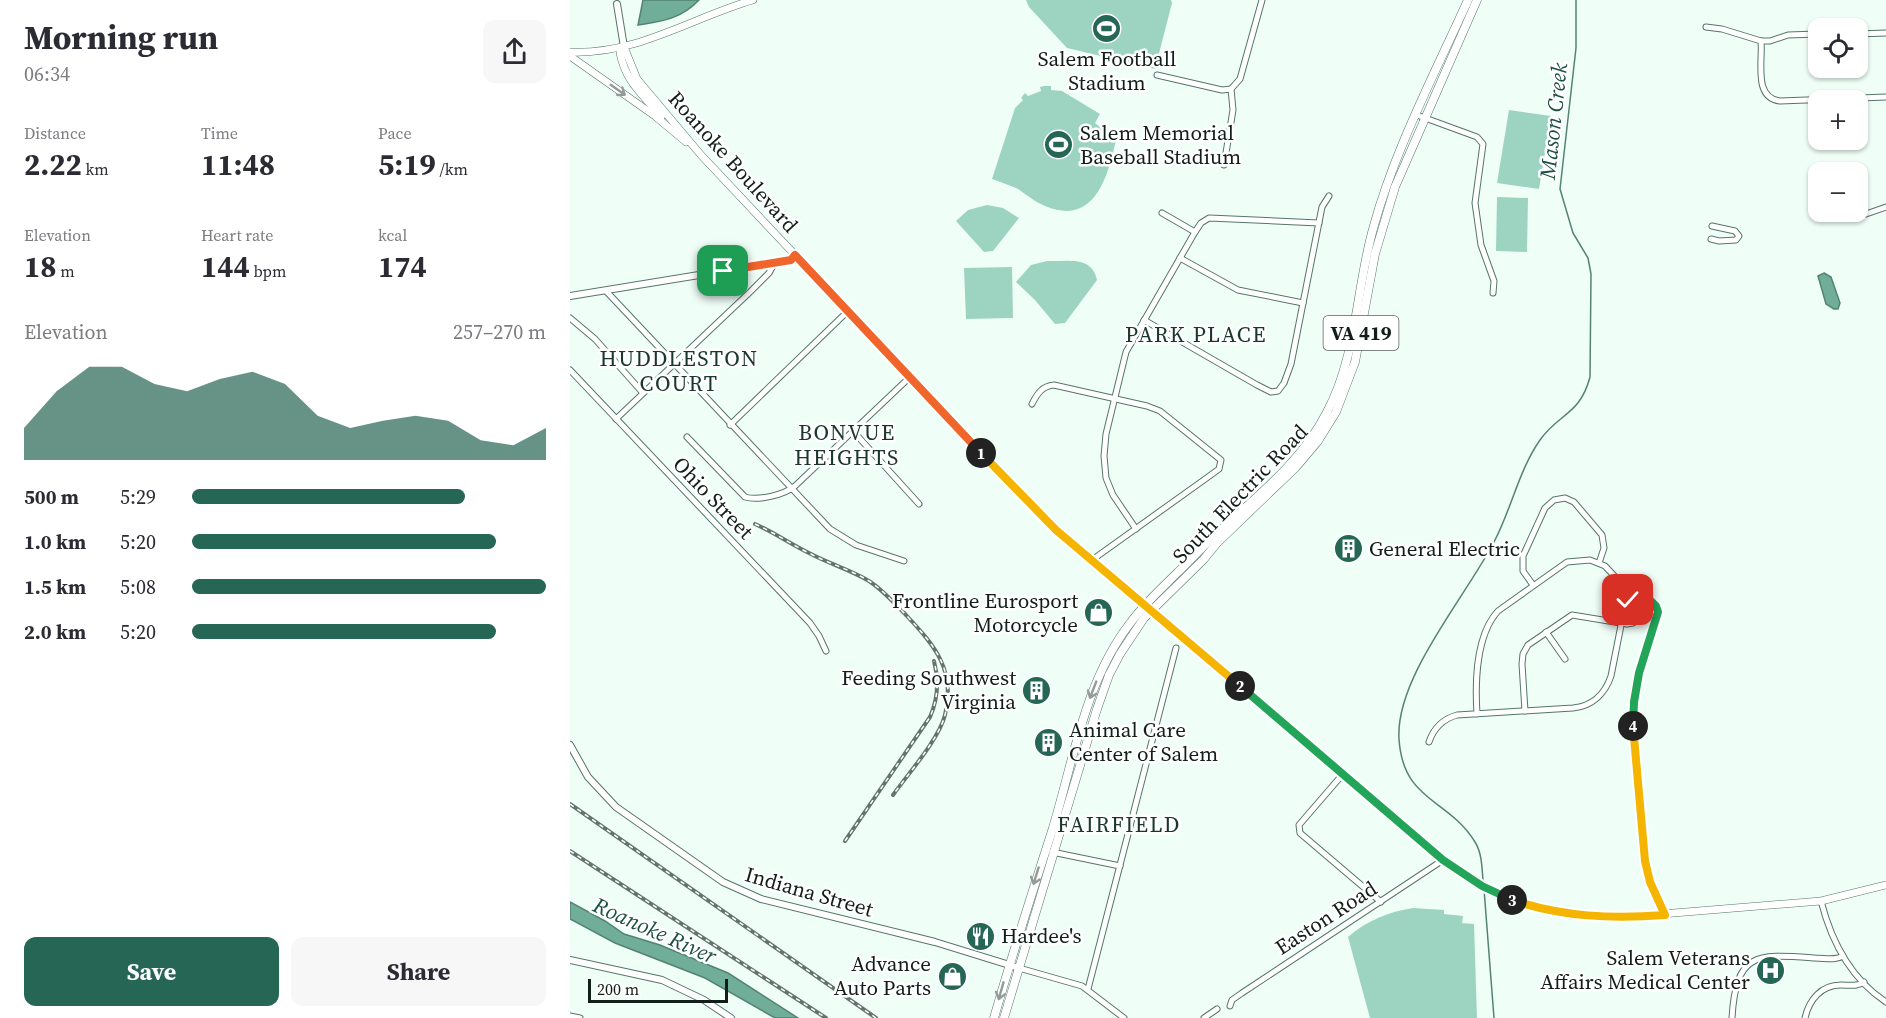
<!DOCTYPE html>
<html lang="en">
<head>
<meta charset="utf-8">
<style>
  :root { --surface:#fff; --page:#f7f7f7; --text:#2b2b33; --muted:#7c7c81; --accent:#266654 }
  body { margin:0; font-family:"Source Serif 4",serif; background:var(--page); color:var(--text); height:100vh; display:flex; flex-direction:column; font-size:22px; white-space:nowrap }
  * { box-sizing:border-box; margin:0 }
  p { font-size:20px; color:var(--muted) }
  .icon { flex:none; width:33px; height:33px; fill:none; stroke:currentColor; stroke-width:2; stroke-linecap:round; stroke-linejoin:round }
  .map { position:relative; flex:1; overflow:hidden }
  .drawer { display:flex; flex-direction:column; background:var(--surface); width:570px }
  .drawer>* { flex:none }
  .controls { position:absolute; left:1238px; top:18px; display:grid; gap:12px }
  .controls a { display:grid; place-items:center; width:60px; height:60px; border-radius:12px; background:var(--surface); box-shadow:0 2px 4px #0004; font-size:30px }
  .scale { position:absolute; left:18px; bottom:15px; width:140px; box-sizing:border-box; padding-left:6px; border:3px solid #111e1a; border-top:0; font-size:16px; line-height:21px; white-space:nowrap; color:#111e1a; -webkit-text-stroke:4px #fff; paint-order:stroke }
  .pin { position:absolute; display:grid; place-items:center; width:51px; height:51px; color:#fff; margin:-26px; border-radius:12px; box-shadow:0 3px 9px #0006 }
  .km { position:absolute; width:30px; height:30px; margin:-15px; border-radius:50%; background:#222; color:#fff; font-size:16px; line-height:30px; text-align:center }
  .round { display:grid; place-items:center; flex:none; width:63px; height:63px; border-radius:12px; background:var(--page) }
  .headline { display:flex; align-items:center; justify-content:space-between; height:102px; padding:0 24px }
  h1 { font-size:33px; font-weight:700; line-height:45px }
  .metrics { display:grid; grid-template-columns:repeat(3,1fr); gap:9px; height:102px; padding:6px 24px }
  .metrics div { display:grid; align-content:center }
  .metrics b { font-size:30px; font-weight:700 }
  .metrics small { font-size:16px; font-weight:400 }
  .metrics p { font-size:16px }
  .chart { height:168px; padding:12px 24px }
  .chart p { display:flex; justify-content:space-between }
  .chart svg { width:100%; height:108px; margin-top:6px; fill:var(--accent); opacity:.7 }
  .action { display:flex; gap:12px; margin-top:auto; padding:12px 24px }
  .action a { flex:1; height:69px; border-radius:12px; background:var(--accent); color:#fff; font-size:24px; font-weight:700; line-height:69px; text-align:center }
  .action a+a { background:var(--page); color:var(--text) }
  ul { padding:0 24px; list-style:none; font-size:20px }
  li { display:grid; grid-template-columns:96px 72px 1fr; align-items:center; height:45px }
  li i { height:15px; border-radius:8px; background:var(--accent) }
  main { display:flex; flex:1; min-height:0 }
  .map>svg:first-child { display:block }
  .green { fill:#9cd4c1 }
  .water { fill:#70ae9a; stroke:#548374; stroke-width:1.5 }
  .lines { fill:none; stroke-linecap:round; stroke-linejoin:round }
  .stream { stroke:#548374; stroke-width:1.5 }
  .minor-casing { stroke:#55756a; stroke-width:7 }
  .tertiary-casing { stroke:#55756a; stroke-width:8 }
  .secondary-casing { stroke:#55756a; stroke-width:8 }
  .primary-casing { stroke:#55756a; stroke-width:9 }
  .minor { stroke:#fff; stroke-width:5 }
  .tertiary { stroke:#fff; stroke-width:6 }
  .secondary { stroke:#fff; stroke-width:7 }
  .primary { stroke:#fff; stroke-width:8 }
  .rail-casing { stroke:#65736e; stroke-width:4 }
  .rail { stroke:#fff; stroke-width:1.5; stroke-dasharray:4.5; stroke-linecap:butt }
  .oneway { stroke:#949a98 }
  .split-1-casing { stroke:#fff; stroke-width:12 }
  .split-2-casing { stroke:#fff; stroke-width:12 }
  .split-3-casing { stroke:#fff; stroke-width:12 }
  .split-4-casing { stroke:#fff; stroke-width:12 }
  .split-5-casing { stroke:#fff; stroke-width:12 }
  .split-1 { stroke:#f0652b; stroke-width:8 }
  .split-2 { stroke:#f5b400; stroke-width:8 }
  .split-3 { stroke:#22a559; stroke-width:8 }
  .split-4 { stroke:#f5b400; stroke-width:8 }
  .split-5 { stroke:#22a559; stroke-width:8 }
  .labels { text-anchor:middle; stroke-width:5; stroke-linejoin:round; paint-order:stroke }
  .shield { fill:#fff; stroke:#58625f; stroke-width:1.5 }
  .shield-label { font-size:20px; font-weight:bold; fill:#111e1a }
  .poi-label { font-size:21px; fill:#111e1a; stroke:#fff; text-anchor:start }
  .street-label { font-size:21px; fill:#111e1a; stroke:#fff }
  .water-label { font-size:22px; font-style:italic; fill:#1c5042; stroke:#fff }
  .neighbourhood-label { font-size:22px; letter-spacing:1.5px; fill:#19372e; stroke:#fff }
</style>
</head>
<body>
<main>
<section class="drawer">
<div class="headline"><div><h1>Morning run</h1><p>06:34</p></div><a class="round"><svg class="icon" aria-label="share" viewBox="0 0 24 24"><path d="M12 15V3M7 8l5-5 5 5M5 13v7h14v-7"/></svg></a></div>
<div class="metrics">
<div><p>Distance</p><b>2.22<small> km</small></b></div>
<div><p>Time</p><b>11:48</b></div>
<div><p>Pace</p><b>5:19<small> /km</small></b></div>
</div>
<div class="metrics">
<div><p>Elevation</p><b>18<small> m</small></b></div>
<div><p>Heart rate</p><b>144<small> bpm</small></b></div>
<div><p>kcal</p><b>174</b></div>
</div>
<div class="chart"><p><span>Elevation</span>257–270 m</p>
<svg viewBox="0 0 160 44" preserveAspectRatio="none"><path d="M0 44V31L10 16L20 6L30 6L40 13L50 16L60 11L70 8L80 13L90 26L100 31L110 28L120 26L130 28L140 36L150 38L160 31V44z"/></svg>
</div>
<ul>
<li><b>500 m</b>5:29<i style="width:77%"></i></li>
<li><b>1.0 km</b>5:20<i style="width:86%"></i></li>
<li><b>1.5 km</b>5:08<i style="width:100%"></i></li>
<li><b>2.0 km</b>5:20<i style="width:86%"></i></li>
</ul>
<div class="action"><a>Save</a><a>Share</a></div>
</section>
<div class="map">
<svg width="1316" height="1018" viewBox="0 0 1316 1018">
  <rect width="100%" height="100%" fill="#f0fef8"/>
  <!-- green -->
  <g class="green">
    <polygon points="456,0 601,0 602,3 585,69 497,48 459,7"/>
    <path d="M474,86H481V90L492,91L530,114L525,123L546,140C538,176 525,227 475,206C465,202 457,195 448,189C440,185 430,182 422,179L445,108L453,100L451,98L455,93L458,96L471,91L470,87Z"/>
    <polygon points="939,110 981,116 969,189 927,183"/>
    <polygon points="927,197 958,198 957,252 926,251"/>
    <polygon points="417,205 433,208 449,218 423,251 414,252 386,221 398,210"/>
    <path d="M477,261C496,262 522,255 527,280L495,323L485,324L465,300L446,282L461,265Z"/>
    <polygon points="442,267 443,318 396,319 394,268"/>
    <path d="M843,908L874,910V914L893,916L892,923L904,924L907,1018H800L778,937C798,920 818,912 843,908Z"/>
  </g>
  <!-- water -->
  <g class="water">
    <path d="M73,0H129C111,19 93,21 68,25Z"/>
    <polygon points="1254,273 1261,277 1270,303 1268,309 1264,309 1256,304 1248,276"/>
    <polygon points="0,902 35,921 54,934 90,945 158,973 228,1018 205,1018 135,978 45,943 0,919"/>
  </g>
  <g class="lines">
    <!-- stream -->
    <g class="stream">
      <path d="M913,881C912,868 912,853 905,842C878,798 833,802 829,739C825,677 898,594 925,540C942,507 949,470 970,440C989,413 1010,415 1020,377L1021,274L1018,258L1003,233L990,189L1006,48V0"/>
      <polyline points="914,889 924,1018"/>
    </g>
    <defs>
      <g id="minor">
        <polyline points="1136,27 1152,29 1191,41 1200,41 1218,35 1248,34"/>
        <polyline points="1287,34 1316,33"/>
        <path d="M1191,41C1193,61 1183,98 1210,101L1316,97"/>
        <polyline points="587,75 652,90 661,89 670,79 692,0"/>
        <polyline points="847,115 907,137 913,144 905,203 911,245 924,281 923,293"/>
        <polyline points="654,165 663,110 661,89"/>
        <polyline points="592,213 625,232"/>
        <polyline points="1296,214 1316,207"/>
        <polyline points="1141,239 1149,241 1166,240 1169,236 1165,231 1142,226"/>
        <polyline points="610,258 668,290 733,303"/>
        <polyline points="36,291 260,529 286,545 334,561"/>
        <polyline points="0,318 25,339 73,393"/>
        <polyline points="574,320 687,385 701,392 708,391 714,383 721,364 752,207 759,196"/>
        <polyline points="0,370 240,623 249,636 256,651"/>
        <path d="M462,404C467,394 472,386 484,385L577,406L590,411L651,460L649,469L638,477L522,560"/>
        <polyline points="46,419 180,292 199,273 205,262"/>
        <polyline points="160,425 278,311"/>
        <polyline points="283,431 349,504"/>
        <path d="M117,437L175,497C188,501 214,495 225,486L340,377"/>
        <polyline points="566,529 543,495 536,478 534,456 536,434 556,352 625,232 631,223 639,218 749,223"/>
        <polyline points="963,585 953,571 953,556 975,508 984,500 995,498 1004,502 1032,535 1034,548 1029,563"/>
        <polyline points="1056,600 1080,600 1086,606 1088,612 1069,673 1064,702 1064,732 1075,861 1080,882 1095,915"/>
        <polyline points="976,632 995,659"/>
        <polyline points="955,711 952,664 953,654 958,645 1002,615 1057,624 1063,623 1067,618 1069,599"/>
        <path d="M859,742C864,727 873,719 887,715L1003,708C1022,706 1035,694 1041,676L1056,600L1049,581L1035,566L1020,560L997,562L928,611C906,635 905,683 907,714"/>
        <polyline points="773,774 729,825 730,833 811,902"/>
        <polyline points="482,852 550,866"/>
        <path d="M1251,901C1261,940 1281,979 1316,1002"/>
        <polyline points="449,968 512,986 554,1018"/>
        <polyline points="518,989 606,648"/>
        <polyline points="660,1006 662,1000 672,993 873,860"/>
        <polyline points="0,1016 10,1018"/>
        <polyline points="634,1018 647,1009"/>
        <path d="M1162,1018C1166,951 1187,954 1245,958C1255,958 1265,961 1273,956"/>
        <path d="M1235,1018C1239,1000 1251,985 1271,985C1279,985 1287,987 1294,982"/>
      </g>
      <g id="tertiary">
        <polyline points="47,4 54,47"/>
        <polyline points="0,296 221,260 225,255"/>
        <polyline points="0,745 18,777 46,807 153,882 191,899 365,942 449,968"/>
        <polyline points="0,960 92,980 134,1000 161,1018"/>
      </g>
      <g id="secondary">
        <polyline points="54,47 67,79 131,155 340,377 347,387 467,511 550,585 581,609 866,854 899,879 943,900 998,915 1024,917 1055,917 1251,901 1316,885"/>
        <path d="M54,47L50,53C56,83 73,94 91,117"/>
        <path d="M0,52C67,55 121,18 183,0"/>
        <polyline points="0,56 85,116 116,142"/>
      </g>
      <g id="primary">
        <path d="M424,1018C442,955 462,893 482,831C504,760 514,682 561,622C575,603 592,588 608,572C621,560 632,547 645,535C686,497 731,463 757,412C787,356 786,289 803,229C824,151 865,73 898,0"/>
        <polyline points="434,1018 527,709 539,675 550,654 574,618 634,559 647,543 726,467 748,441 766,412 785,362 805,254 825,187 907,0"/>
      </g>
    </defs>
    <!-- minor casing -->
    <use href="#minor" class="minor-casing"/>
    <!-- tertiary casing -->
    <use href="#tertiary" class="tertiary-casing"/>
    <!-- secondary casing -->
    <use href="#secondary" class="secondary-casing"/>
    <!-- primary casing -->
    <use href="#primary" class="primary-casing"/>
    <!-- minor -->
    <use href="#minor" class="minor"/>
    <!-- tertiary -->
    <use href="#tertiary" class="tertiary"/>
    <!-- secondary -->
    <use href="#secondary" class="secondary"/>
    <!-- primary -->
    <use href="#primary" class="primary"/>
    <defs>
      <g id="rail">
        <path d="M185,524C205,533 222,545 241,554C260,564 281,570 299,581C313,590 324,603 336,615C365,646 386,670 375,715C369,739 338,774 323,795"/>
        <polyline points="0,804 306,1018"/>
        <path d="M275,841L360,717C368,699 369,680 364,661"/>
        <polyline points="0,851 256,1018"/>
      </g>
    </defs>
    <!-- rail casing -->
    <use href="#rail" class="rail-casing"/>
    <!-- rail -->
    <use href="#rail" class="rail"/>
  </g>
  <!-- one-way arrows -->
  <defs><path id="oneway-shaft" d="M-6 0H5M1.5-3L5.5 0L1.5 3" fill="none" stroke-width="1.6" stroke-linecap="round" stroke-linejoin="round" transform="scale(1.5)"/></defs>
  <g class="oneway">
    <use href="#oneway-shaft" transform="translate(48 90) rotate(35)"/>
    <use href="#oneway-shaft" transform="translate(523 690) rotate(111)"/>
    <use href="#oneway-shaft" transform="translate(466 876) rotate(107)"/>
    <use href="#oneway-shaft" transform="translate(431 991) rotate(106)"/>
  </g>
  <g class="lines">
    <defs>
      <polyline id="split-1" points="153,271 221,260 225,255 411,453"/>
      <polyline id="split-2" points="411,453 486,530 670,686"/>
      <polyline id="split-3" points="670,686 873,860 912,886 942,900"/>
      <path id="split-4" d="M942,900C993,917 1042,919 1095,915L1080,882L1075,861L1063,726"/>
      <polyline id="split-5" points="1058,600 1080,600 1086,606 1088,612 1069,673 1064,702 1063,726"/>
    </defs>
    <!-- split-1 casing -->
    <use href="#split-1" class="split-1-casing"/>
    <!-- split-2 casing -->
    <use href="#split-2" class="split-2-casing"/>
    <!-- split-3 casing -->
    <use href="#split-3" class="split-3-casing"/>
    <!-- split-4 casing -->
    <use href="#split-4" class="split-4-casing"/>
    <!-- split-5 casing -->
    <use href="#split-5" class="split-5-casing"/>
    <!-- split-1 -->
    <use href="#split-1" class="split-1"/>
    <!-- split-2 -->
    <use href="#split-2" class="split-2"/>
    <!-- split-3 -->
    <use href="#split-3" class="split-3"/>
    <!-- split-4 -->
    <use href="#split-4" class="split-4"/>
    <!-- split-5 -->
    <use href="#split-5" class="split-5"/>
  </g>
  <!-- icons -->
  <defs>
    <symbol id="stadium-disc" viewBox="-11 -11 22 22"><circle r="9.5" fill="#266654" stroke="#fff"/><path d="M0-5a6.5 5 0 1 0 0 10a6.5 5 0 1 0 0-10ZM-3.5-1.8h7v3.6h-7Z" fill="#fff"/></symbol>
    <symbol id="building-disc" viewBox="-11 -11 22 22"><circle r="9.5" fill="#266654" stroke="#fff"/><path d="M-4-6H4V6H1V3H-1V6H-4ZM-2.5-4.3h1.7v1.8h-1.7ZM.8-4.3h1.7v1.8H.8ZM-2.5-1h1.7V.8h-1.7ZM.8-1h1.7V.8H.8Z" fill="#fff"/></symbol>
    <symbol id="shop-disc" viewBox="-11 -11 22 22"><circle r="9.5" fill="#266654" stroke="#fff"/><path d="M-5-2.5h2.3a2.7 3.5 0 0 1 5.4 0H5L5.5 6h-11ZM-1.5-2.5h3a1.5 2.3 0 0 0-3 0Z" fill="#fff"/></symbol>
    <symbol id="restaurant-disc" viewBox="-11 -11 22 22"><circle r="9.5" fill="#266654" stroke="#fff"/><path d="M-5-6h1v4h1v-4h1v4h1v-4h1v5L-1.5 .5V6h-2V.5L-5-1ZM5-6V6H3V1.5H1.5Q1.5-4 5-6Z" fill="#fff"/></symbol>
    <symbol id="hospital-disc" viewBox="-11 -11 22 22"><circle r="9.5" fill="#266654" stroke="#fff"/><path d="M-5-5h3v3.5h4V-5h3V5h-3V1.5h-4V5h-3Z" fill="#fff"/></symbol>
  </defs>
  <g fill-rule="evenodd">
    <use href="#stadium-disc" x="520" y="12" width="33" height="33"/>
    <use href="#stadium-disc" x="472" y="128" width="33" height="33"/>
    <use href="#building-disc" x="762" y="532" width="33" height="33"/>
    <use href="#shop-disc" x="512" y="596" width="33" height="33"/>
    <use href="#building-disc" x="450" y="674" width="33" height="33"/>
    <use href="#building-disc" x="462" y="726" width="33" height="33"/>
    <use href="#restaurant-disc" x="394" y="920" width="33" height="33"/>
    <use href="#hospital-disc" x="1184" y="954" width="33" height="33"/>
    <use href="#shop-disc" x="366" y="960" width="33" height="33"/>
  </g>
  <g class="labels">
    <!-- shield labels -->
    <rect class="shield" x="753.5" y="316" width="75" height="34" rx="4.5"/>
    <g class="shield-label">
      <text x="791" y="340">VA 419</text>
    </g>
    <!-- poi labels -->
    <g class="poi-label">
      <text x="537" y="66" text-anchor="middle">Salem Football<tspan x="537" dy="24">Stadium</tspan></text>
      <text x="510" y="140">Salem Memorial<tspan x="510" dy="24">Baseball Stadium</tspan></text>
      <text x="799" y="556">General Electric</text>
      <text x="508" y="608" text-anchor="end">Frontline Eurosport<tspan x="508" dy="24">Motorcycle</tspan></text>
      <text x="446" y="685" text-anchor="end">Feeding Southwest<tspan x="446" dy="24">Virginia</tspan></text>
      <text x="499" y="737">Animal Care<tspan x="499" dy="24">Center of Salem</tspan></text>
      <text x="431" y="943">Hardee's</text>
      <text x="1180" y="965" text-anchor="end">Salem Veterans<tspan x="1180" dy="24">Affairs Medical Center</tspan></text>
      <text x="361" y="971" text-anchor="end">Advance<tspan x="361" dy="24">Auto Parts</tspan></text>
    </g>
    <!-- street labels -->
    <g class="street-label">
      <text transform="translate(163 162) rotate(48)" y="7">Roanoke Boulevard</text>
      <text transform="translate(670 494) rotate(-46)" y="7">South Electric Road</text>
      <text transform="translate(143 498) rotate(46)" y="7">Ohio Street</text>
      <text transform="translate(239 892) rotate(16)" y="7">Indiana Street</text>
      <text transform="translate(756 918) rotate(-33)" y="7">Easton Road</text>
    </g>
    <!-- water labels -->
    <g class="water-label">
      <text transform="translate(983 121) rotate(-84)" y="8">Mason Creek</text>
      <text transform="translate(85 930) rotate(24)" y="8">Roanoke River</text>
    </g>
    <!-- neighbourhood labels -->
    <g class="neighbourhood-label">
      <text x="626" y="342">PARK PLACE</text>
      <text x="109" y="366">HUDDLESTON<tspan x="109" dy="25">COURT</tspan></text>
      <text x="277" y="440">BONVUE<tspan x="277" dy="25">HEIGHTS</tspan></text>
      <text x="549" y="832">FAIRFIELD</text>
    </g>
  </g>
</svg>
<div class="controls">
<a><svg class="icon" aria-label="locate" viewBox="0 0 24 24"><circle cx="12" cy="12" r="6"/><path d="M12 2v4M12 18v4M2 12h4M18 12h4"/></svg></a>
<a>+</a>
<a>−</a>
</div>
<div class="scale">200 m</div>
<div class="pin" style="left:153px;top:271px;background:#1e9e55"><svg class="icon" aria-label="arrive" viewBox="0 0 24 24"><path d="M6 21V4h12l-3 4 3 4H6"/></svg></div>
<div class="pin" style="left:1058px;top:600px;background:#d93025"><svg class="icon" aria-label="check" viewBox="0 0 24 24"><path d="M5 12l5 5 9-10"/></svg></div>
<b class="km" style="left:411px;top:453px">1</b>
<b class="km" style="left:670px;top:686px">2</b>
<b class="km" style="left:942px;top:900px">3</b>
<b class="km" style="left:1063px;top:726px">4</b>
</div>
</main>
</body>
</html>
